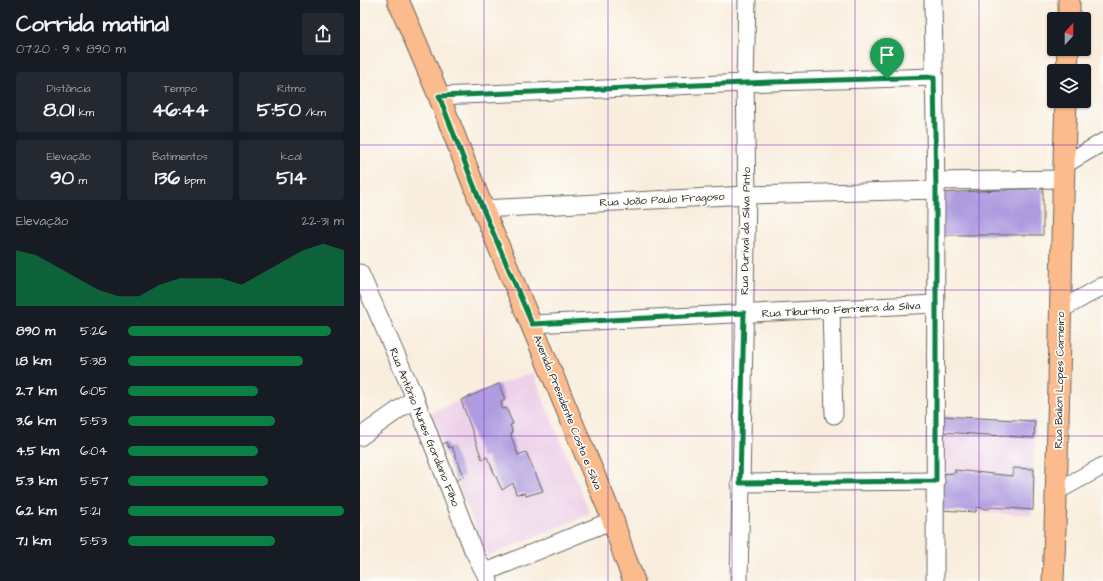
<!DOCTYPE html>
<html lang="pt">
<head>
<meta charset="utf-8">
<style>
  :root { --surface:#171b24; --page:#242831; --text:#f1f3f6; --muted:#9ea1a6; --accent:#0b8043 }
  body { margin:0; font-family:"Architects Daughter",sans-serif; background:var(--page); color:var(--text); height:100vh; display:flex; flex-direction:column; font-size:15px; white-space:nowrap }
  * { box-sizing:border-box; margin:0 }
  p { font-size:13px; color:var(--muted) }
  .icon { flex:none; width:22px; height:22px; fill:none; stroke:currentColor; stroke-width:2; stroke-linecap:round; stroke-linejoin:round }
  .map { position:relative; flex:1; overflow:hidden }
  .details { display:flex; flex-direction:column; background:var(--surface); width:360px }
  .details>* { flex:none }
  .needle { width:26px; rotate:21deg }
  .buttons { position:absolute; left:687px; top:12px; display:grid; gap:8px }
  .buttons a { display:grid; place-items:center; width:44px; height:44px; border-radius:4px; background:var(--surface); box-shadow:0 1px 3px #0004; font-size:20px }
  .pin { position:absolute; display:grid; place-items:center; width:34px; height:34px; color:#fff; margin:-41px -17px; border-radius:50% 50% 50% 0; rotate:-45deg; box-shadow:0 0 4px #0007 }
  .pin .icon { rotate:45deg }
  .round { display:grid; place-items:center; flex:none; width:42px; height:42px; border-radius:4px; background:var(--page) }
  .summary { display:flex; align-items:center; justify-content:space-between; height:68px; padding:0 16px }
  h1 { font-size:22px; font-weight:700; line-height:30px }
  .figures { display:grid; grid-template-columns:repeat(3,1fr); gap:6px; height:68px; padding:4px 16px }
  .figures div { display:grid; align-content:center; border-radius:4px; background:var(--page); text-align:center }
  .figures b { font-size:20px; font-weight:700 }
  .figures small { font-size:11px; font-weight:400 }
  .figures p { font-size:11px }
  .chart { height:112px; padding:8px 16px }
  .chart p { display:flex; justify-content:space-between }
  .chart svg { width:100%; height:72px; margin-top:4px; fill:var(--accent); opacity:.7 }
  ul { padding:0 16px; list-style:none; font-size:13px }
  li { display:grid; grid-template-columns:64px 48px 1fr; align-items:center; height:30px }
  li i { height:10px; border-radius:5px; background:var(--accent) }
  main { display:flex; flex:1; min-height:0 }
  .map>svg:first-child { display:block }
  .built { fill:#edd0e9 }
  .building { fill:#ae9be0 }
  .lines { fill:none; stroke-linecap:round; stroke-linejoin:round }
  .minor-casing { stroke:#696660; stroke-width:19 }
  .major-casing { stroke:#696660; stroke-width:23 }
  .minor { stroke:#fff; stroke-width:17 }
  .major { stroke:#fbbb8c; stroke-width:21 }
  .route-casing { stroke:#fff; stroke-width:8 }
  .route { stroke:#0b8043; stroke-width:5 }
  .grid { fill:none; stroke:#7b2cbf; stroke-width:1; stroke-opacity:0.55 }
  .labels { text-anchor:middle; stroke-width:3.5; stroke-linejoin:round; paint-order:stroke }
  .street-label { font-size:11px; fill:#1c1c1c; stroke:#fdfcf7 }
</style>
</head>
<body>
<main>
<section class="details">
<div class="summary"><div><h1>Corrida matinal</h1><p>07:20 · 9 × 890 m</p></div><a class="round"><svg class="icon" aria-label="share" viewBox="0 0 24 24"><path d="M12 15V3M7 8l5-5 5 5M5 13v7h14v-7"/></svg></a></div>
<div class="figures">
<div><p>Distância</p><b>8.01<small> km</small></b></div>
<div><p>Tempo</p><b>46:44</b></div>
<div><p>Ritmo</p><b>5:50<small> /km</small></b></div>
</div>
<div class="figures">
<div><p>Elevação</p><b>90<small> m</small></b></div>
<div><p>Batimentos</p><b>136<small> bpm</small></b></div>
<div><p>kcal</p><b>514</b></div>
</div>
<div class="chart"><p><span>Elevação</span>22–31 m</p>
<svg viewBox="0 0 160 44" preserveAspectRatio="none"><path d="M0 44V10L10 13L20 20L30 27L40 34L50 38L60 38L70 31L80 27L90 27L100 27L110 31L120 24L130 17L140 10L150 6L160 10V44z"/></svg>
</div>
<ul>
<li><b>890 m</b>5:26<i style="width:94%"></i></li>
<li><b>1.8 km</b>5:38<i style="width:81%"></i></li>
<li><b>2.7 km</b>6:05<i style="width:60%"></i></li>
<li><b>3.6 km</b>5:53<i style="width:68%"></i></li>
<li><b>4.5 km</b>6:04<i style="width:60%"></i></li>
<li><b>5.3 km</b>5:57<i style="width:65%"></i></li>
<li><b>6.2 km</b>5:21<i style="width:100%"></i></li>
<li><b>7.1 km</b>5:53<i style="width:68%"></i></li>
</ul>
</section>
<div class="map">
<svg width="743" height="581" viewBox="0 0 743 581">
  <rect width="100%" height="100%" fill="#fdfcf7"/>
  <filter id="ink" filterUnits="userSpaceOnUse"><feTurbulence type="fractalNoise" baseFrequency=".025" numOctaves="2"/><feDisplacementMap in="SourceGraphic" scale="8" xChannelSelector="R" yChannelSelector="G"/><feConvolveMatrix kernelMatrix="1 2 1 2 8 2 1 2 1" color-interpolation-filters="sRGB"/></filter>
  <filter id="wash" filterUnits="userSpaceOnUse"><feTurbulence type="fractalNoise" baseFrequency=".012" numOctaves="4" result="noise"/><feDisplacementMap in="SourceGraphic" scale="16" xChannelSelector="R" yChannelSelector="G"/><feGaussianBlur stdDeviation="0.9" result="paint"/><feColorMatrix in="noise" values="0 0 0 0 0 0 0 0 0 0 0 0 0 0 0 0 0 1.4 0 .05"/><feComposite in="paint" operator="in"/></filter>
  <g filter="url(#wash)">
    <rect width="100%" height="100%" fill="#f9eede"/>
    <!-- built -->
    <g class="built">
      <polygon points="173,373 230,514 128,556 96,481 71,413 139,384"/>
      <polygon points="581,416 675,421 672,515 580,510"/>
    </g>
    <g id="blocks">
      <!-- building -->
      <g class="building">
        <polygon points="683,188 683,235 579,235 578,193"/>
        <polygon points="139,384 145,400 141,402 142,409 146,408 153,424 150,425 152,430 151,436 158,455 166,452 183,491 166,496 165,493 156,494 153,483 142,490 127,457 122,459 101,400"/>
        <polygon points="581,416 675,421 674,438 581,432"/>
        <polygon points="86,442 89,448 92,447 104,476 96,481 82,445"/>
        <polygon points="653,468 674,469 673,510 632,507 628,509 616,507 616,512 580,510 581,474 595,473 595,470 653,476"/>
      </g>
    </g>
  </g>
  <g filter="url(#ink)">
    <use href="#blocks" fill-opacity="0" stroke="#696660" stroke-width="1"/>
    <g class="lines">
      <defs>
        <g id="minor">
          <polyline points="573,0 576,190 575,581"/>
          <polyline points="79,96 385,83 574,77"/>
          <polyline points="704,165 743,142"/>
          <polyline points="576,181 703,179"/>
          <polyline points="123,209 387,195 576,190"/>
          <polyline points="0,273 55,398 113,550 129,581"/>
          <polyline points="471,310 474,415"/>
          <polyline points="700,310 743,286"/>
          <polyline points="172,324 575,304"/>
          <polyline points="0,437 55,398"/>
          <polyline points="380,483 576,481"/>
          <polyline points="697,491 743,466"/>
          <polyline points="126,572 253,520"/>
          <polyline points="379,581 387,195 385,83 387,0"/>
        </g>
        <g id="major">
          <polyline points="38,0 79,96 123,209 253,520 264,555 274,581"/>
          <polyline points="709,19 709,0"/>
          <polyline points="707,71 708,49"/>
          <path d="M693,581C700,421 700,261 706,101"/>
        </g>
      </defs>
      <!-- minor casing -->
      <use href="#minor" class="minor-casing"/>
      <!-- major casing -->
      <use href="#major" class="major-casing"/>
      <!-- minor -->
      <use href="#minor" class="minor"/>
      <!-- major -->
      <use href="#major" class="major"/>
    </g>
  </g>
  <g class="lines" filter="url(#ink)">
    <defs>
      <polygon id="route" points="574,77 576,190 576,481 380,483 384,313 172,324 123,209 79,96 385,83"/>
    </defs>
    <!-- route casing -->
    <use href="#route" class="route-casing"/>
    <!-- route -->
    <use href="#route" class="route"/>
  </g>
  <!-- grid -->
  <path class="grid" d="M124,0V581M248,0V581M372,0V581M495,0V581M619,0V581M0,145H743M0,290H743M0,436H743"/>
  <g class="labels">
    <!-- street labels -->
    <g class="street-label">
      <text transform="translate(302 199) rotate(-3)" y="4">Rua João Paulo Fragoso</text>
      <text transform="translate(385 231) rotate(-89)" y="4">Rua Durival da Silva Pinto</text>
      <text transform="translate(481 309) rotate(-3)" y="4">Rua Tiburtino Ferreira da Silva</text>
      <text transform="translate(699 380) rotate(-89)" y="4">Rua Bailon Lopes Carneiro</text>
      <text transform="translate(208 412) rotate(68)" y="4">Avenida Presidente Costa e Silva</text>
      <text transform="translate(65 427) rotate(68)" y="4">Rua Antônio Nunes Gordiano Filho</text>
    </g>
  </g>
</svg>
<div class="buttons">
<a><svg class="needle" viewBox="-14 -14 28 28"><path d="M0-13l5 13h-10z" fill="#e53935"/><path d="M0 13l5-13h-10z" fill="#9ea1a6"/></svg></a>
<a><svg class="icon" aria-label="layers" viewBox="0 0 24 24"><path d="M12 4l9 5-9 5-9-5zM3 14l9 5 9-5"/></svg></a>
</div>
<div class="pin" style="left:527px;top:79px;background:#1e9e55"><svg class="icon" aria-label="arrive" viewBox="0 0 24 24"><path d="M6 21V4h12l-3 4 3 4H6"/></svg></div>
</div>
</main>
</body>
</html>
